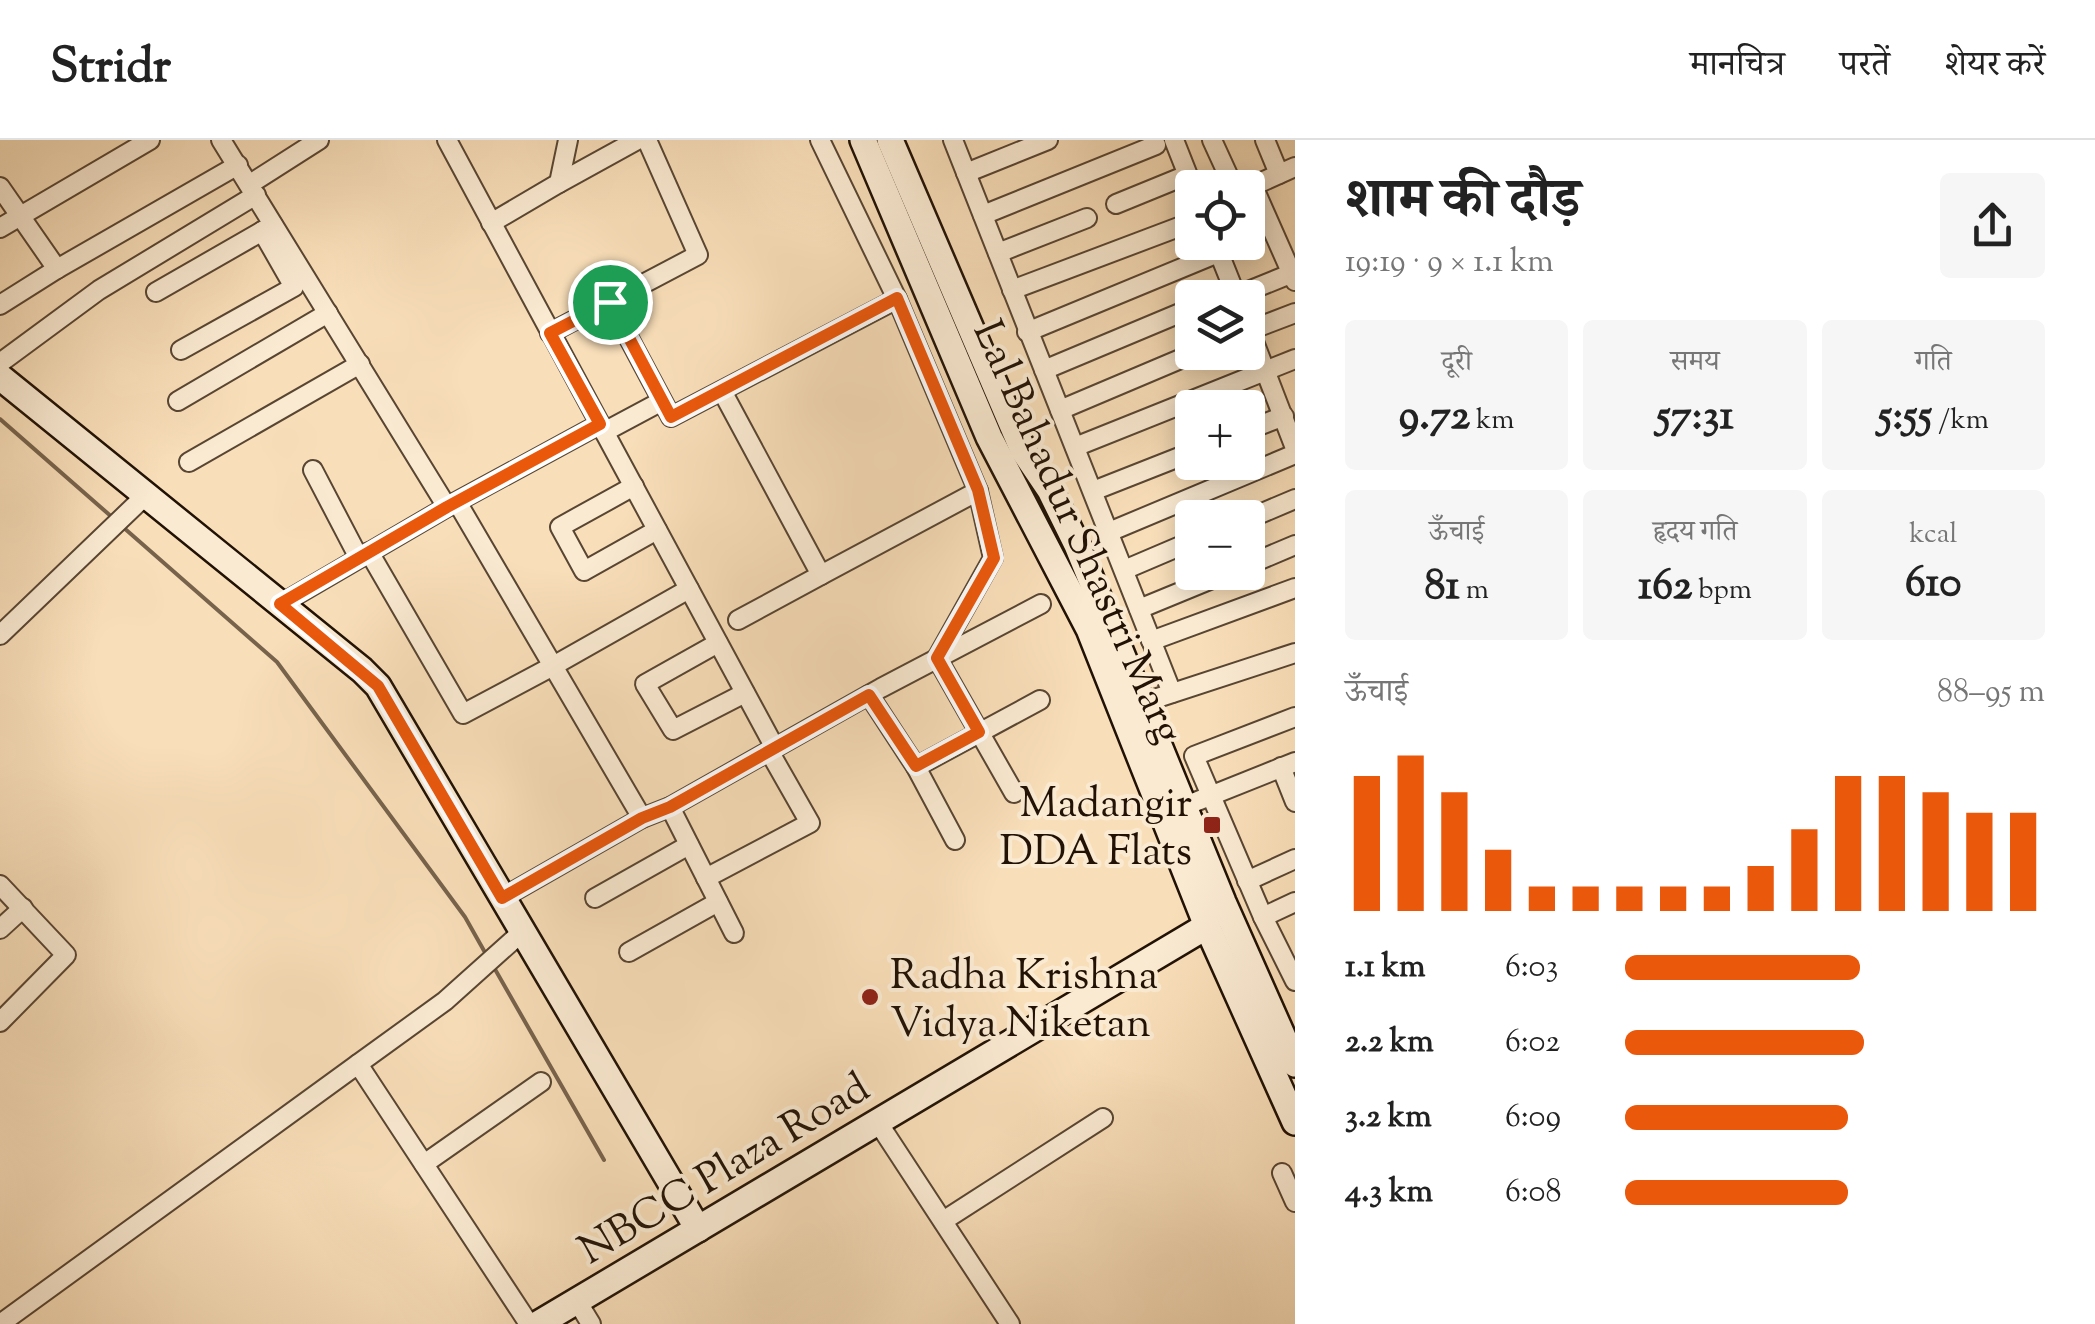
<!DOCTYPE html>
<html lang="hi">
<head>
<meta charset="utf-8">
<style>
  :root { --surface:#fff; --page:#f6f6f6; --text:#222; --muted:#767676; --line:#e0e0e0; --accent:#ea580c }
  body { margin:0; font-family:"Sorts Mill Goudy","Noto Serif Devanagari",serif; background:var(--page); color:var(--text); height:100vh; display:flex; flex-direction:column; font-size:38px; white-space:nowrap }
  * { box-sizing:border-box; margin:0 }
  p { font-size:32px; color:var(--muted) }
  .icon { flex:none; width:55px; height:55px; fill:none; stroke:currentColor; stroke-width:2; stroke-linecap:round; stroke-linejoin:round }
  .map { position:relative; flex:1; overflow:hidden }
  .sheet { display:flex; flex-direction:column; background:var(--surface); width:800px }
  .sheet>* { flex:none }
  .fabs { position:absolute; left:1175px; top:30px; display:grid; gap:20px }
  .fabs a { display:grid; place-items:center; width:90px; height:90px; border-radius:10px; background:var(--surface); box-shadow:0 5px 25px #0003; font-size:50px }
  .pin { position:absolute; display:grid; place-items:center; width:85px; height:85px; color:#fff; margin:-42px; border:5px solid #fff; border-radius:50%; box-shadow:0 2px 10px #0007 }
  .round { display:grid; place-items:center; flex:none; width:105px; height:105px; border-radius:10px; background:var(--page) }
  .summary { display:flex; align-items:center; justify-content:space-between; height:170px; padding:0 50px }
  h1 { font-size:55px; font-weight:700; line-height:75px }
  .figures { display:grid; grid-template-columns:repeat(3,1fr); gap:15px; height:170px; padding:10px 50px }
  .figures div { display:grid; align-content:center; border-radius:10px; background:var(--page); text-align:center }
  .figures b { font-size:42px; font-weight:700 }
  .figures small { font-size:28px; font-weight:400 }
  .figures p { font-size:28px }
  .chart { height:280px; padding:20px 50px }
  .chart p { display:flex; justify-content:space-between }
  .chart svg { width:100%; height:180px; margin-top:10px; stroke:var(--accent); stroke-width:6 }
  ul { padding:0 50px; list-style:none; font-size:32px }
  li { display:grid; grid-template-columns:160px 120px 1fr; align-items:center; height:75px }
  li i { height:25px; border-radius:12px; background:var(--accent) }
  header { display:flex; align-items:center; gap:60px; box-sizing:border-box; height:140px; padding:0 50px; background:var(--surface); border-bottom:2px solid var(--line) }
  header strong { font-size:48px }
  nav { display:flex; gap:55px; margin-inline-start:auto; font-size:35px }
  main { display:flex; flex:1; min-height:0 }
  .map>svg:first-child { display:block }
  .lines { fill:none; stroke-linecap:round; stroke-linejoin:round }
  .stream { stroke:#77634c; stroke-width:4 }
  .street-casing { stroke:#584532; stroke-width:22 }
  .secondary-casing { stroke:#221205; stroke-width:30 }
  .street { stroke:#faead2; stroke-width:18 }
  .secondary { stroke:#faead2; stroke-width:25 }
  .route-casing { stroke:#fff; stroke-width:20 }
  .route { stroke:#ea580c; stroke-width:12 }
  .poi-dot { fill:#8f2418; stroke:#faead2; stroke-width:4 }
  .labels { text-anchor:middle; stroke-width:8; stroke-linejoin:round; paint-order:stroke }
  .street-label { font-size:42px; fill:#221205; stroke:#faead2 }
  .poi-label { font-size:42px; fill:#221205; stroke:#faead2; text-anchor:end }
</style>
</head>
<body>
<header>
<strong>Stridr</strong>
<nav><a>मानचित्र</a><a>परतें</a><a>शेयर करें</a></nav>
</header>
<main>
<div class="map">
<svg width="1295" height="1184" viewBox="0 0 1295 1184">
  <rect width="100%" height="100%" fill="#f8deb9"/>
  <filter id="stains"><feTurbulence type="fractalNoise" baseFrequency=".002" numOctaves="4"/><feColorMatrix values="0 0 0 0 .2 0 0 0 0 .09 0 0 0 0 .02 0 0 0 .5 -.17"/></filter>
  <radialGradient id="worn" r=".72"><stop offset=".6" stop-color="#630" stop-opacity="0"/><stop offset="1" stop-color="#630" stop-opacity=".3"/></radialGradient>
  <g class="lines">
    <!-- stream -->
    <g class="stream">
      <polyline points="0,279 113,378"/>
      <polyline points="124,388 277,522 465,777 487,816"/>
      <polyline points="492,824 604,1020"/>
    </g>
    <defs>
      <g id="street">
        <polyline points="221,0 447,367"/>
        <polyline points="820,0 897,159 978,351 993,418 937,518 1014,653"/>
        <polyline points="953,0 1172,553"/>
        <polyline points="1174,0 1193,48"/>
        <polyline points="1212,0 1234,48"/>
        <polyline points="1265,0 1279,34"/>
        <polyline points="966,33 1048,0"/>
        <polyline points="559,43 637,0"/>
        <polyline points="250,44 319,0"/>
        <polyline points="1253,46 1295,141"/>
        <polyline points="0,47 57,129"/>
        <polyline points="1248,48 1295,27"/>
        <polyline points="1116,64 1187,35"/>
        <polyline points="983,75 1156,5"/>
        <polyline points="491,83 559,43 568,0"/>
        <polyline points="0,88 150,0"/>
        <polyline points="1215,103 1237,158"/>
        <polyline points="998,113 1087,78"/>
        <polyline points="1012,150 1192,82"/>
        <polyline points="156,152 273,85"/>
        <polyline points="1236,156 1295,132"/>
        <polyline points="609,161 671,277 897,159"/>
        <polyline points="0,165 57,129 238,25"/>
        <polyline points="1248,186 1295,308"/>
        <polyline points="1248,191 1295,173"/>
        <polyline points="1027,192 1218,113"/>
        <polyline points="550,193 698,115 647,0"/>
        <polyline points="181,210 294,147 262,91"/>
        <polyline points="0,223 99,150 256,55"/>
        <polyline points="1044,230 1192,168"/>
        <polyline points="722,251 821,435 978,351"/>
        <polyline points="178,261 328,173"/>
        <polyline points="1060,270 1197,212"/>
        <polyline points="600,284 775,608"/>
        <polyline points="1248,290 1284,276"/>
        <polyline points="604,292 662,261"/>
        <polyline points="1075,307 1295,219"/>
        <polyline points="189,322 360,224"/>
        <polyline points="313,330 359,418"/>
        <polyline points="634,346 560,387 584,431 657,390"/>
        <polyline points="1093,351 1192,312"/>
        <polyline points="457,362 642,678"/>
        <polyline points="1248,379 1295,359"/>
        <polyline points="1109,392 1295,314"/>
        <polyline points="369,412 463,574 553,526 689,449"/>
        <polyline points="1248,425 1295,405"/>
        <polyline points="1124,430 1192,401"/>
        <polyline points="281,464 447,367 600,284 447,0"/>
        <polyline points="1139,469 1229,432"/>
        <polyline points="738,480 821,435"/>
        <polyline points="0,495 146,355"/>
        <polyline points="1151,501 1295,448"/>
        <polyline points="718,503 645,544 673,590 745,553"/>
        <polyline points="869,555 916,627 955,700"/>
        <polyline points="1142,563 1295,513"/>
        <polyline points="1295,577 1194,616 1263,777 1295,841"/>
        <polyline points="916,627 1040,560"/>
        <polyline points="1281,627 1295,662"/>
        <polyline points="1185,666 1295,622"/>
        <polyline points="670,667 734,793"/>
        <polyline points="706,738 810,683 769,611"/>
        <polyline points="1247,741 1295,719"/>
        <polyline points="0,745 66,815 0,882"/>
        <polyline points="502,758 642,678 670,667 881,548 1041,464"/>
        <polyline points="595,758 689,705"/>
        <polyline points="1263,777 1295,762"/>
        <polyline points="0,789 23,768"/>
        <polyline points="629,812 718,762"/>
        <polyline points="358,924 445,861 522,792"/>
        <polyline points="877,981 1010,1184"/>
        <polyline points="424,1024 541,942"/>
        <polyline points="1282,1033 1295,1062"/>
        <polyline points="943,1081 1103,978"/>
        <polyline points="577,1161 591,1184"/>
        <polyline points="0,1184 358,924 529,1184"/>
      </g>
      <g id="secondary">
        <polyline points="863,0 989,297 1089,489 1207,786 1295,982"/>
        <polyline points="890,0 1023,310 1050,350 1077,405 1223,762 1295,924"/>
        <polyline points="0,237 362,530 378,546 698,1089"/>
        <polyline points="538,1184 1207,786"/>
      </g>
    </defs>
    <!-- street casing -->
    <use href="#street" class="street-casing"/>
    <!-- secondary casing -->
    <use href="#secondary" class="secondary-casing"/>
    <!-- street -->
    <use href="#street" class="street"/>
    <!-- secondary -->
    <use href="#secondary" class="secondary"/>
  </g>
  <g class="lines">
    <defs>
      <polygon id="route" points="897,158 978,350 994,418 937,518 979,592 916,626 869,555 670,667 642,678 502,758 378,546 280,464 447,367 600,284 550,193 610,162 671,277"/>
    </defs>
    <!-- route casing -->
    <use href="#route" class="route-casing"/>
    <!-- route -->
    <use href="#route" class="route"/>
  </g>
  <!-- markers -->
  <g class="poi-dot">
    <rect x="1202" y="675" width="20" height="20" rx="5"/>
    <circle cx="870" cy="857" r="10"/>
  </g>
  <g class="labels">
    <!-- street labels -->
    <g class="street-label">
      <text transform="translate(1080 391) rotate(66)" y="15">Lal Bahadur Shastri Marg</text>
      <text transform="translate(723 1027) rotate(-31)" y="15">NBCC Plaza Road</text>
    </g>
    <!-- poi labels -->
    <g class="poi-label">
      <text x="1192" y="676">Madangir<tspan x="1192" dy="48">DDA Flats</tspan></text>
      <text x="890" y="848" text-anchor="start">Radha Krishna<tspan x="890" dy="48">Vidya Niketan</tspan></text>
    </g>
  </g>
  <rect width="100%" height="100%" filter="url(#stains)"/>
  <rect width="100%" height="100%" fill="url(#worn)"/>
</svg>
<div class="fabs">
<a><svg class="icon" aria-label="locate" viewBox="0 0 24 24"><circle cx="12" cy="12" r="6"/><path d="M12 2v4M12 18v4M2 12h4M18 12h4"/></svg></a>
<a><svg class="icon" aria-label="layers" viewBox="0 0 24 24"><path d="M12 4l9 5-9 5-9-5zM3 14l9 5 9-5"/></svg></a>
<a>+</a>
<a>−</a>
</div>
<div class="pin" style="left:610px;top:162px;background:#1e9e55"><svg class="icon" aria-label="arrive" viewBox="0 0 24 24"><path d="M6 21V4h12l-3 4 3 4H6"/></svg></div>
</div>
<section class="sheet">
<div class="summary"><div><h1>शाम की दौड़</h1><p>19:19 · 9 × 1.1 km</p></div><a class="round"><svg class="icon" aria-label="share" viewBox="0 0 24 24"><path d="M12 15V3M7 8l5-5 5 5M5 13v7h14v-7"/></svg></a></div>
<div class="figures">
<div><p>दूरी</p><b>9.72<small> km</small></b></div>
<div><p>समय</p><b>57:31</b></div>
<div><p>गति</p><b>5:55<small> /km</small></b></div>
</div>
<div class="figures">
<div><p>ऊँचाई</p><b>81<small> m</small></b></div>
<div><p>हृदय गति</p><b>162<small> bpm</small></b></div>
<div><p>kcal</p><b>610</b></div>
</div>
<div class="chart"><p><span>ऊँचाई</span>88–95 m</p>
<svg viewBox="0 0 160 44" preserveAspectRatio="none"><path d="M5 44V11M15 44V6M25 44V15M35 44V29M45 44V38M55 44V38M65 44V38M75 44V38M85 44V38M95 44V33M105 44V24M115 44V11M125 44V11M135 44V15M145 44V20M155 44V20"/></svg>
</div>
<ul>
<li><b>1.1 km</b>6:03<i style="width:56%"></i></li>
<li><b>2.2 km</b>6:02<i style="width:57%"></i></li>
<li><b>3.2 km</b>6:09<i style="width:53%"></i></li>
<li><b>4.3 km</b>6:08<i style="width:53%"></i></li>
</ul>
</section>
</main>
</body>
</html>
